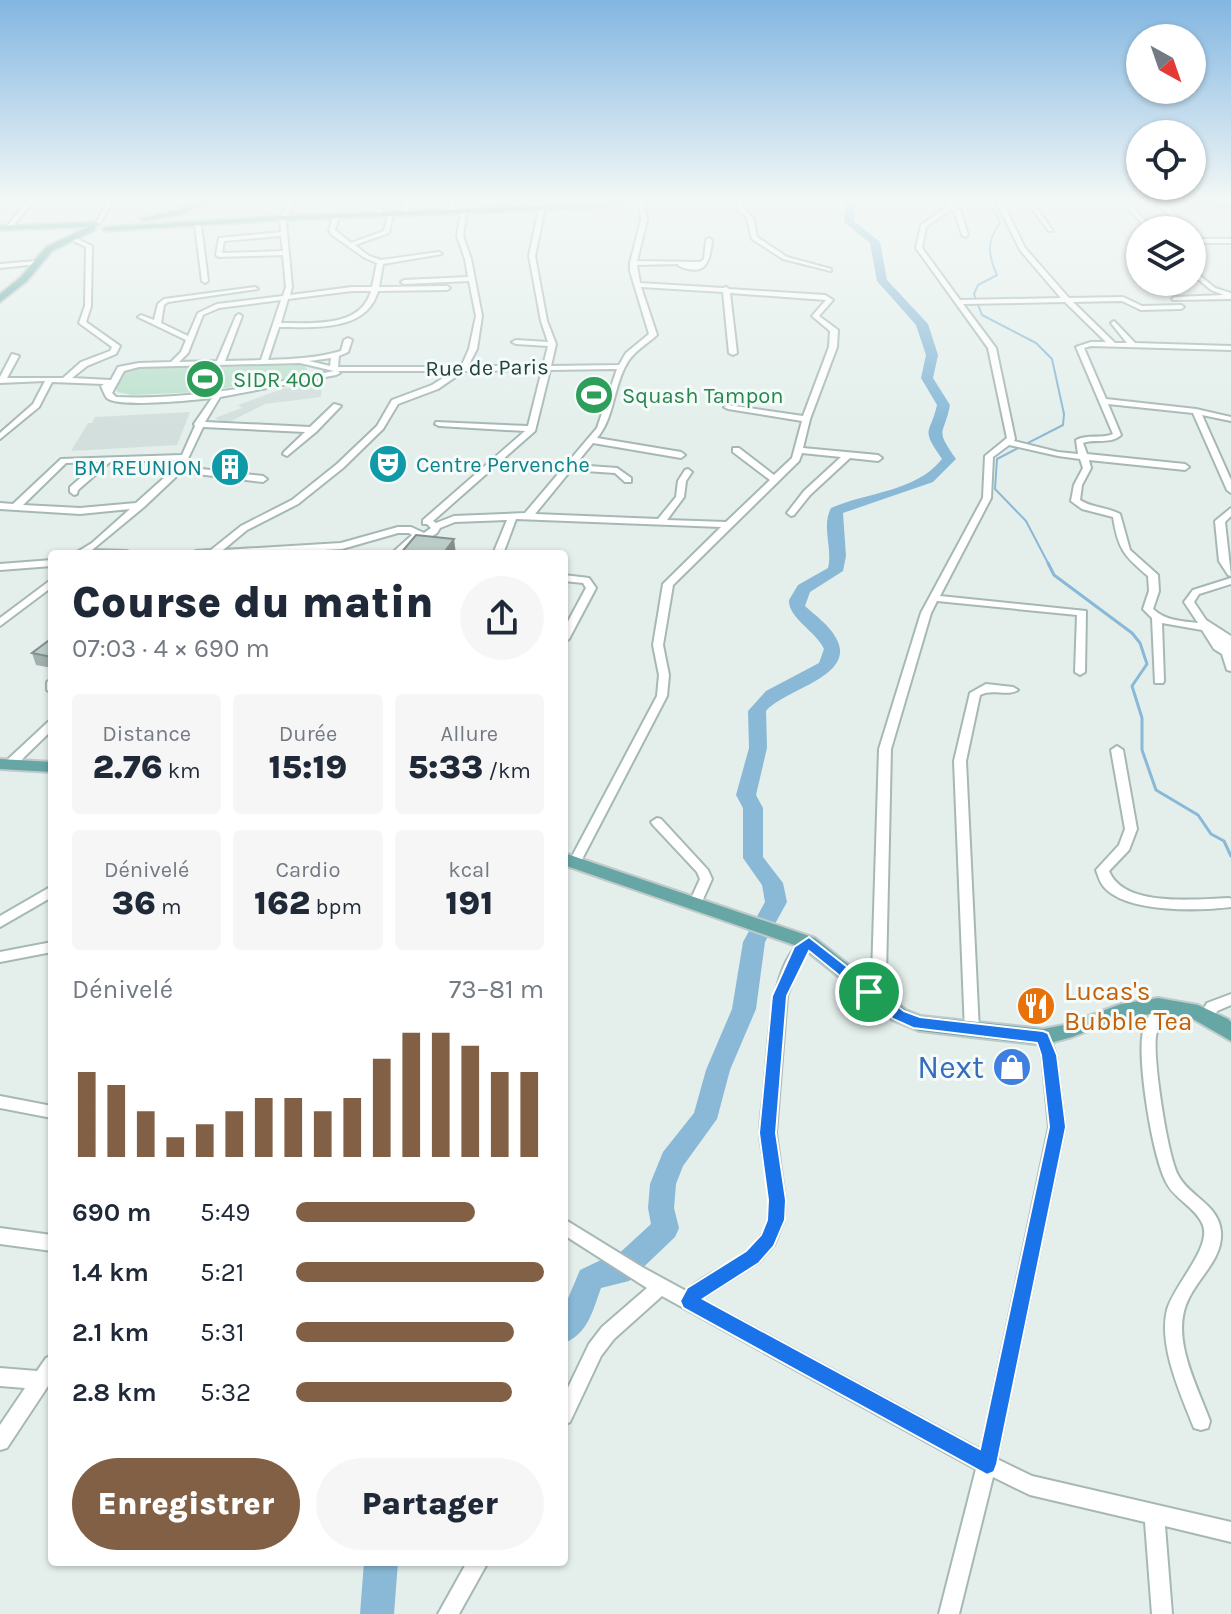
<!DOCTYPE html>
<html lang="fr">
<head>
<meta charset="utf-8">
<style>
  :root { --surface:#fff; --page:#f6f6f7; --text:#1f2937; --muted:#747a83; --accent:#826045 }
  body { margin:0; font-family:Karla,sans-serif; background:var(--page); color:var(--text); height:100vh; display:flex; flex-direction:column; font-size:30px; white-space:nowrap }
  * { box-sizing:border-box; margin:0 }
  p { font-size:26px; color:var(--muted) }
  .icon { flex:none; width:44px; height:44px; fill:none; stroke:currentColor; stroke-width:2; stroke-linecap:round; stroke-linejoin:round }
  .map { position:relative; flex:1; overflow:hidden }
  .sheet { position:absolute; left:48px; top:550px; width:520px; height:1016px; display:flex; flex-direction:column; background:var(--surface); border-radius:8px; box-shadow:0 2px 6px #0004 }
  .sheet>* { flex:none }
  .needle { width:52px; rotate:140deg }
  .controls { position:absolute; left:1126px; top:24px; display:grid; gap:16px }
  .controls a { display:grid; place-items:center; width:80px; height:80px; border-radius:50%; background:var(--surface); box-shadow:0 2px 6px #0004; font-size:40px }
  .pin { position:absolute; display:grid; place-items:center; width:68px; height:68px; color:#fff; margin:-34px; border:4px solid #fff; border-radius:50%; box-shadow:0 2px 8px #0007 }
  .round { display:grid; place-items:center; flex:none; width:84px; height:84px; border-radius:42px; background:var(--page) }
  .summary { display:flex; align-items:center; justify-content:space-between; height:136px; padding:0 24px }
  h1 { font-size:44px; font-weight:800; line-height:60px }
  .metrics { display:grid; grid-template-columns:repeat(3,1fr); gap:12px; height:136px; padding:8px 24px }
  .metrics div { display:grid; align-content:center; border-radius:8px; background:var(--page); text-align:center }
  .metrics b { font-size:34px; font-weight:800 }
  .metrics small { font-size:22px; font-weight:400 }
  .metrics p { font-size:22px }
  .chart { height:224px; padding:16px 24px }
  .chart p { display:flex; justify-content:space-between }
  .chart svg { width:100%; height:144px; margin-top:8px; stroke:var(--accent); stroke-width:6 }
  .action { display:flex; gap:16px; margin-top:auto; padding:16px 24px }
  .action a { flex:1; height:92px; border-radius:48px; background:var(--accent); color:#fff; font-size:32px; font-weight:800; line-height:92px; text-align:center }
  .action a+a { background:var(--page); color:var(--text) }
  ul { padding:0 24px; list-style:none; font-size:26px }
  li { display:grid; grid-template-columns:128px 96px 1fr; align-items:center; height:60px }
  li i { height:20px; border-radius:10px; background:var(--accent) }
  .map>svg:first-child { display:block }
  .built { fill:#d2dfdd }
  .green { fill:#bce1ce }
  .lines { fill:none; stroke-linecap:round; stroke-linejoin:round }
  .stream-far1 { stroke:#89b9d7; stroke-width:2 }
  .stream { stroke:#89b9d7; stroke-width:3 }
  .river { fill:#89b9d7; fill-rule:evenodd }
  .minor-casing { stroke:#a6b8b5; stroke-width:4 }
  .major-casing { stroke:#c1caca; stroke-width:4 }
  .minor { fill:#fff; fill-rule:evenodd }
  .major { fill:#66a7a5; fill-rule:evenodd }
  .wall { fill:#a2b0ad }
  .shaded-wall { fill:#84908d }
  .building { fill:#bccdc9; stroke:#84908d; stroke-width:2 }
  .route { fill:#1a73e8; stroke:#fff; stroke-width:2; fill-rule:evenodd }
  .labels { text-anchor:middle; stroke-width:6; stroke-linejoin:round; paint-order:stroke }
  .far-street-label { font-size:22px; fill:#224241; stroke:#f5fbf9 }
  .far-leisure-label { font-size:22px; fill:#27864d; stroke:#f5fbf9; text-anchor:start }
  .far-culture-label { font-size:22px; fill:#0d838f; stroke:#f5fbf9; text-anchor:start }
  .food-label { font-size:26px; fill:#c56008; stroke:#f5fbf9; text-anchor:start }
  .near-shop-label { font-size:32px; fill:#366cbe; stroke:#f5fbf9; text-anchor:end }
</style>
</head>
<body>
<div class="map">
<svg width="1231" height="1614" viewBox="0 0 1231 1614">
  <rect width="100%" height="100%" fill="#e4efec"/>
  <!-- built -->
  <g class="built">
    <polygon points="322,386 321,397 265,404 225,424 215,418 242,408 238,405 285,388"/>
    <polygon points="190,412 177,445 71,451 88,423 92,423 95,417"/>
  </g>
  <!-- green -->
  <polygon class="green" points="304,365 309,372 303,377 197,392 133,395 117,392 116,385 126,371 143,367"/>
  <g class="lines">
    <!-- stream-far1 -->
    <path class="stream-far1" d="M987,200V206L995,212L1000,223C986,241 988,255 997,275L978,285L974,294L982,315L1036,343L1052,359L1064,414L1063,425L997,459L995,489L1026,521L1049,565"/>
    <!-- stream -->
    <polyline class="stream" points="1048,563 1054,575 1132,633 1140,643 1147,664 1132,686 1142,718 1142,750 1156,790 1198,815 1211,834 1224,841 1231,856"/>
    <!-- river -->
    <g class="river">
      <path d="M846,200H856L854,221L880,242L887,280L928,324L938,355L933,378L950,405C944,437 934,427 956,459L933,482L843,513L846,556L843,571L810,592L805,606C816,616 829,625 836,638C858,676 784,689 766,711L767,748L756,795L763,808V857L783,883L787,902L765,942L756,1009L730,1070L717,1119L683,1166L676,1184L674,1208L679,1228L675,1237L629,1281L601,1288C593,1310 588,1334 564,1343V1308L580,1270L601,1260L613,1259L651,1224L648,1208L650,1184L663,1152L694,1113L706,1070L732,1009L743,942L765,902L762,885L743,858V808L736,795L749,748L748,711L766,691L819,663L824,649C817,632 788,618 789,600L798,585L828,568C833,548 821,527 831,508C867,492 916,492 942,459C920,427 930,436 937,405L921,378L926,355L916,325L877,281L870,243L844,222Z"/>
      <polygon points="364,1562 398,1562 394,1614 360,1614"/>
    </g>
    <defs>
      <g id="minor">
        <polygon points="29,200 35,200 11,228 7,228 7,226"/>
        <polygon points="108,200 114,200 99,225 95,225"/>
        <polygon points="170,200 208,200 209,201 206,203 168,203"/>
        <path d="M289,200H295L286,221L292,287L290,295L352,287H372L377,263L365,258L332,235L329,230L333,217L336,215L339,217L335,230L351,243L384,231L388,215L393,214L389,233L355,245L369,256L381,260L439,252L442,254L383,264L379,287L447,286L450,288L447,290L378,291C367,332 314,327 279,327L268,360C293,359 318,358 341,351L344,340L348,338L352,340L348,352L339,356L338,367H461L469,349L476,316L469,281L404,284L401,282L404,280L468,277L465,259L457,236L461,211L464,209L467,211L463,236L471,259L482,316L477,349L468,366H543L548,346L516,344L512,342L516,340L548,342L541,321L529,256L539,208L542,206L545,208L535,256L547,321L556,344L551,366L619,365L626,353L649,334L630,271V263L641,220L639,200L644,201L647,220L637,261L700,262L704,259L706,240L709,238L712,240C710,263 705,277 679,266L678,264L637,265L640,283L723,288L726,287L729,289L825,295L833,300L819,316L838,330L837,347L810,419L803,448L878,455L882,458L878,461L850,458L810,495L794,515L791,516L787,513L804,491L841,457L802,453L799,461L673,585L663,645L669,675L667,696L579,865L575,866L569,862L657,696L659,675L653,645L663,584L721,527L516,519L503,554H493L507,520L455,522L440,528L437,533L431,537L419,538L401,554H391L412,535L409,533H398L342,549L247,554H191L196,551L211,550L241,526L292,500L337,464L377,426L392,400L432,385L454,371H338L340,373L336,375L220,397L205,422L310,427L334,404L341,406L316,432L287,456L283,454L284,452L305,432L203,427L184,467L263,476L267,479L263,482L181,472L144,507L92,550L127,551L132,554H74L92,543L130,509L80,514L0,509V503L13,504L61,459L182,455L195,426L194,424L212,398C195,400 117,408 107,398C105,396 102,388 101,386L104,384L52,382L39,407L0,439V433L33,404L45,381L0,383V377L12,354L19,356L7,378H63L81,362L110,351L112,347L79,323L85,306L86,247L69,239V237H73L92,246L91,306L86,322L120,346L116,354L87,366L72,378L111,380L118,367L139,363L171,362L181,352L186,340L138,317L141,315L154,320L158,304L164,299L255,287L258,289L168,302L164,305L161,323L188,336L198,313L217,304L283,296L286,287L283,255L219,257L216,255L219,238L281,232L280,221ZM281,236L283,251L222,253L224,241ZM641,287L723,292L729,353L733,355L737,353L730,293L826,300L812,316L830,331L829,347L803,416L728,405L724,407L728,409L802,421L792,458L774,475L739,448H733V452L770,480L726,522L667,520L684,497L686,481L692,472L688,469L685,470L678,481L676,497L658,519L535,514L571,470L615,473L625,482H631V478L617,468L575,465L593,443L681,458L685,455L681,452L597,438C614,418 613,390 625,367C631,353 646,345 657,335ZM352,291H371C361,328 312,323 281,323L288,299ZM281,300L261,360L225,361L242,316L239,314L236,316L217,361L179,362L188,353L203,315L219,308ZM331,358L330,366L309,361ZM300,363L334,371C261,386 190,400 116,397L112,393L124,371L139,367ZM617,369L597,428L525,513L454,516L436,523L433,521L535,431L550,370ZM542,370L528,426L436,422L435,424L439,426L525,431L423,520V524H427L431,528L424,533L411,527H398L341,543L223,550L247,530L298,504L343,468L383,429L398,404L438,389L464,371ZM179,460L175,468L136,503L80,508L23,505L66,463L99,462L70,487V492L74,495L77,494L78,490L110,462Z"/>
        <polygon points="381,200 387,200 377,217 373,217"/>
        <polygon points="404,200 410,200 408,214 405,216 402,214"/>
        <polygon points="451,200 457,200 454,212 451,214 448,212"/>
        <polygon points="736,200 742,200 745,210 753,217 757,237 787,257 831,269 831,271 783,259 752,239 747,218 739,211"/>
        <path d="M949,200H955L953,206L960,209L968,235L965,237L962,235L954,210L951,209L926,227L922,248L960,300L1061,298L1020,250L1001,211L993,200H999L1007,211L1025,248L1069,298L1123,297L1142,306L1181,305L1184,307L1181,309L1141,310L1122,301L1073,302L1115,343H1127L1111,323L1114,321L1135,343L1231,346V350L1091,346L1084,348L1106,399L1196,409L1231,417V421L1202,415L1231,480V493L1227,490L1193,413L1108,404L1121,435C1110,445 1096,438 1083,443L1087,454L1185,464L1189,467L1185,470L1089,460L1091,468L1082,485L1080,500C1092,508 1107,507 1120,514L1130,550L1158,575L1159,591L1153,609C1166,621 1181,621 1198,623L1184,602L1193,590L1231,578V584L1199,594L1194,602L1206,620L1231,636V671L1227,670L1222,654L1214,649L1202,630L1162,623L1164,681L1163,683H1155L1152,618L1143,609L1149,591L1148,576C1124,556 1118,549 1113,517L1082,509L1071,501L1074,485L1083,468L1080,459L1058,456L1009,445L993,457L991,498L940,596L1086,611L1085,672L1080,675L1075,672L1077,615L937,601L931,613L891,749L886,975L880,991L869,997L864,996L862,992L869,984L872,975L879,749L921,613L983,498L985,456L1007,438L988,348L916,248L921,225L947,206ZM1065,302L1106,342H1091L1076,347L1113,434C1101,439 1088,434 1076,440L1078,454L1058,452L1014,441L1015,439L996,348L963,304Z"/>
        <polygon points="1025,200 1031,200 1053,231 1049,231"/>
        <polygon points="1120,200 1126,200 1154,230 1148,230"/>
        <polygon points="1152,200 1159,200 1192,229 1192,231 1186,230"/>
        <polygon points="198,223 201,225 208,281 205,283 202,281 195,225"/>
        <rect x="1192" y="239" width="39" height="4"/>
        <polygon points="36,261 38,262 38,264 0,268 0,264"/>
        <polygon points="1192,269 1215,288 1231,293 1231,299 1173,300 1172,299 1175,297 1224,295 1211,290 1192,274"/>
        <polygon points="1231,508 1231,516 1225,522 1231,576 1228,575 1219,561 1215,521"/>
        <polygon points="52,560 52,566 0,570 0,564"/>
        <polygon points="564,575 589,578 596,588 569,639 564,642 564,629 586,588 583,583 564,581"/>
        <polygon points="52,579 52,587 0,626 0,618"/>
        <polygon points="52,679 52,693 47,690 47,682"/>
        <path d="M986,684L1013,687L1018,690C1007,697 993,688 980,695L966,761L979,1031L977,1035L972,1037L967,1035L965,1031L954,761L970,693Z"/>
        <polygon points="52,721 52,730 13,768 5,768 3,765 5,762 48,722"/>
        <path d="M1117,746L1123,750L1137,829L1129,850L1109,871C1124,908 1195,899 1229,898L1231,899V907C1199,911 1126,913 1104,887C1100,883 1098,875 1096,870L1119,845L1125,829L1111,750Z"/>
        <polygon points="657,818 661,819 708,870 712,879 700,906 690,906 689,903 700,879 697,872 653,825 651,822"/>
        <polygon points="52,886 52,897 0,927 0,916"/>
        <path d="M809,938L814,939L816,943L804,953L787,996L776,1133L785,1200L784,1220L774,1245L759,1262L701,1299L981,1450L1049,1127L1042,1055L1036,1037L1038,1033L1043,1031L1048,1033L1056,1055L1065,1127L997,1459L1032,1476L1231,1522V1542L1165,1526L1172,1614H1152L1145,1522L1030,1495L993,1477L959,1614H939L976,1469L662,1296L614,1339L601,1356L570,1422L564,1425V1396L589,1344L602,1327L647,1288L564,1235V1219L642,1267L686,1291C711,1267 759,1259 768,1220C774,1193 762,1162 760,1134C760,1116 764,1097 765,1079C769,1043 770,953 809,938Z"/>
        <polygon points="52,942 52,952 0,962 0,952"/>
        <polygon points="1231,994 1231,1005 1217,1011 1212,1020 1207,1022 1202,1020 1200,1016 1207,1003"/>
        <path d="M1162,1002L1167,1004L1169,1008C1164,1017 1158,1025 1156,1036C1153,1060 1167,1153 1178,1175C1189,1197 1219,1204 1221,1232C1223,1258 1199,1277 1189,1298C1169,1336 1197,1385 1210,1421L1208,1428L1201,1430L1194,1428C1181,1395 1158,1345 1167,1310C1174,1284 1214,1246 1202,1223C1194,1206 1174,1199 1166,1182C1152,1154 1139,1069 1142,1038C1143,1026 1151,1007 1162,1002Z"/>
        <polygon points="0,1096 52,1106 52,1118 0,1108"/>
        <polygon points="0,1228 52,1235 52,1251 0,1244"/>
        <polygon points="52,1355 52,1380 7,1448 0,1450 0,1425 25,1388 0,1386 0,1368 37,1371 46,1358"/>
        <polygon points="467,1562 488,1562 459,1614 438,1614"/>
      </g>
      <g id="major">
        <polygon points="200,200 211,200 183,214 144,221 140,219 178,210"/>
        <polygon points="623,200 648,200 592,208 283,220 106,231 102,229 106,227 283,216 592,204"/>
        <polygon points="1178,200 1231,203 1231,207 1182,202"/>
        <polygon points="96,222 100,224 95,226 95,230 52,251 27,281 0,302 0,294 21,277 46,247 88,227 0,230 0,226"/>
        <polygon points="0,759 52,762 52,772 0,769"/>
        <polygon points="564,853 815,938 906,1010 921,1016 1043,1029 1064,1025 1121,1004 1158,998 1198,1005 1228,1019 1231,1022 1231,1041 1193,1019 1158,1013 1122,1018 1072,1037 1043,1045 919,1031 892,1020 803,948 564,865"/>
      </g>
    </defs>
    <!-- minor casing -->
    <use href="#minor" class="minor-casing"/>
    <!-- major casing -->
    <use href="#major" class="major-casing"/>
    <!-- minor -->
    <use href="#minor" class="minor"/>
    <!-- major -->
    <use href="#major" class="major"/>
  </g>
  <!-- wall -->
  <polygon class="wall" points="52,638 52,668 36,665 32,653"/>
  <!-- shaded-wall -->
  <polygon class="shaded-wall" points="454,539 456,554 443,554"/>
  <!-- building -->
  <g class="building">
    <polygon points="416,535 454,539 443,554 400,554"/>
    <polygon points="52,638 52,657 32,653"/>
  </g>
  <!-- sky -->
  <linearGradient id="sky" x2="0" y2="1"><stop stop-color="#82b6e1"/><stop offset="0.47" stop-color="#f3f8f6"/><stop offset="1" stop-color="#f3f8f6" stop-opacity="0"/></linearGradient>
  <rect width="1231" height="426" fill="url(#sky)"/>
  <!-- route -->
  <path class="route" d="M809,937L904,1011L920,1017L1043,1031L1048,1033L1057,1055L1066,1127L997,1464L994,1472L987,1475L683,1308L680,1301L687,1288L746,1251L761,1235L767,1220L768,1200L759,1133L772,996L794,947ZM809,951L893,1019L913,1028L1037,1043L1041,1055L1049,1127L980,1449L703,1299L759,1263L774,1246L785,1220L786,1200L776,1133L787,996Z"/>
  <!-- icons -->
  <defs>
    <symbol id="stadium-disc" viewBox="-11 -11 22 22"><circle r="9.5" fill="#2e9e5b" stroke="#f5fbf9"/><path d="M0-5a6.5 5 0 1 0 0 10a6.5 5 0 1 0 0-10ZM-3.5-1.8h7v3.6h-7Z" fill="#fff"/></symbol>
    <symbol id="theatre-disc" viewBox="-11 -11 22 22"><circle r="9.5" fill="#0f9aa8" stroke="#f5fbf9"/><path d="M-5-5.5Q0-4 5-5.5V0Q5 5 0 6Q-5 5-5 0ZM-3.3-2.5H-1v1.5H-3.3ZM1-2.5H3.3v1.5H1ZM-2.8 1Q0 5.5 2.8 1Z" fill="#fff"/></symbol>
    <symbol id="building-disc" viewBox="-11 -11 22 22"><circle r="9.5" fill="#0f9aa8" stroke="#f5fbf9"/><path d="M-4-6H4V6H1V3H-1V6H-4ZM-2.5-4.3h1.7v1.8h-1.7ZM.8-4.3h1.7v1.8H.8ZM-2.5-1h1.7V.8h-1.7ZM.8-1h1.7V.8H.8Z" fill="#fff"/></symbol>
    <symbol id="restaurant-disc" viewBox="-11 -11 22 22"><circle r="9.5" fill="#e8710a" stroke="#f5fbf9"/><path d="M-5-6h1v4h1v-4h1v4h1v-4h1v5L-1.5 .5V6h-2V.5L-5-1ZM5-6V6H3V1.5H1.5Q1.5-4 5-6Z" fill="#fff"/></symbol>
    <symbol id="shop-disc" viewBox="-11 -11 22 22"><circle r="9.5" fill="#3f7fe0" stroke="#f5fbf9"/><path d="M-5-2.5h2.3a2.7 3.5 0 0 1 5.4 0H5L5.5 6h-11ZM-1.5-2.5h3a1.5 2.3 0 0 0-3 0Z" fill="#fff"/></symbol>
  </defs>
  <g fill-rule="evenodd">
    <use href="#stadium-disc" x="183" y="357" width="44" height="44"/>
    <use href="#stadium-disc" x="572" y="373" width="44" height="44"/>
    <use href="#theatre-disc" x="366" y="442" width="44" height="44"/>
    <use href="#building-disc" x="208" y="445" width="44" height="44"/>
    <use href="#restaurant-disc" x="1014" y="984" width="44" height="44"/>
    <use href="#shop-disc" x="990" y="1045" width="44" height="44"/>
  </g>
  <g class="labels">
    <!-- far-street labels -->
    <g class="far-street-label">
      <text transform="translate(487 367) rotate(-1)" y="8">Rue de Paris</text>
    </g>
    <!-- far-leisure labels -->
    <g class="far-leisure-label">
      <text x="233" y="387">SIDR 400</text>
      <text x="622" y="403">Squash Tampon</text>
    </g>
    <!-- far-culture labels -->
    <g class="far-culture-label">
      <text x="416" y="472">Centre Pervenche</text>
      <text x="202" y="475" text-anchor="end">BM REUNION</text>
    </g>
    <!-- food labels -->
    <g class="food-label">
      <text x="1064" y="1000">Lucas's<tspan x="1064" dy="30">Bubble Tea</tspan></text>
    </g>
    <!-- near-shop labels -->
    <g class="near-shop-label">
      <text x="984" y="1078">Next</text>
    </g>
  </g>
</svg>
<div class="controls">
<a><svg class="needle" viewBox="-14 -14 28 28"><path d="M0-13l5 13h-10z" fill="#e53935"/><path d="M0 13l5-13h-10z" fill="#747a83"/></svg></a>
<a><svg class="icon" aria-label="locate" viewBox="0 0 24 24"><circle cx="12" cy="12" r="6"/><path d="M12 2v4M12 18v4M2 12h4M18 12h4"/></svg></a>
<a><svg class="icon" aria-label="layers" viewBox="0 0 24 24"><path d="M12 4l9 5-9 5-9-5zM3 14l9 5 9-5"/></svg></a>
</div>
<div class="pin" style="left:869px;top:992px;background:#1e9e55"><svg class="icon" aria-label="arrive" viewBox="0 0 24 24"><path d="M6 21V4h12l-3 4 3 4H6"/></svg></div>
<section class="sheet">
<div class="summary"><div><h1>Course du matin</h1><p>07:03 · 4 × 690 m</p></div><a class="round"><svg class="icon" aria-label="share" viewBox="0 0 24 24"><path d="M12 15V3M7 8l5-5 5 5M5 13v7h14v-7"/></svg></a></div>
<div class="metrics">
<div><p>Distance</p><b>2.76<small> km</small></b></div>
<div><p>Durée</p><b>15:19</b></div>
<div><p>Allure</p><b>5:33<small> /km</small></b></div>
</div>
<div class="metrics">
<div><p>Dénivelé</p><b>36<small> m</small></b></div>
<div><p>Cardio</p><b>162<small> bpm</small></b></div>
<div><p>kcal</p><b>191</b></div>
</div>
<div class="chart"><p><span>Dénivelé</span>73–81 m</p>
<svg viewBox="0 0 160 44" preserveAspectRatio="none"><path d="M5 44V18M15 44V22M25 44V30M35 44V38M45 44V34M55 44V30M65 44V26M75 44V26M85 44V30M95 44V26M105 44V14M115 44V6M125 44V6M135 44V10M145 44V18M155 44V18"/></svg>
</div>
<ul>
<li><b>690 m</b>5:49<i style="width:72%"></i></li>
<li><b>1.4 km</b>5:21<i style="width:100%"></i></li>
<li><b>2.1 km</b>5:31<i style="width:88%"></i></li>
<li><b>2.8 km</b>5:32<i style="width:87%"></i></li>
</ul>
<div class="action"><a>Enregistrer</a><a>Partager</a></div>
</section>
</div>
</body>
</html>
